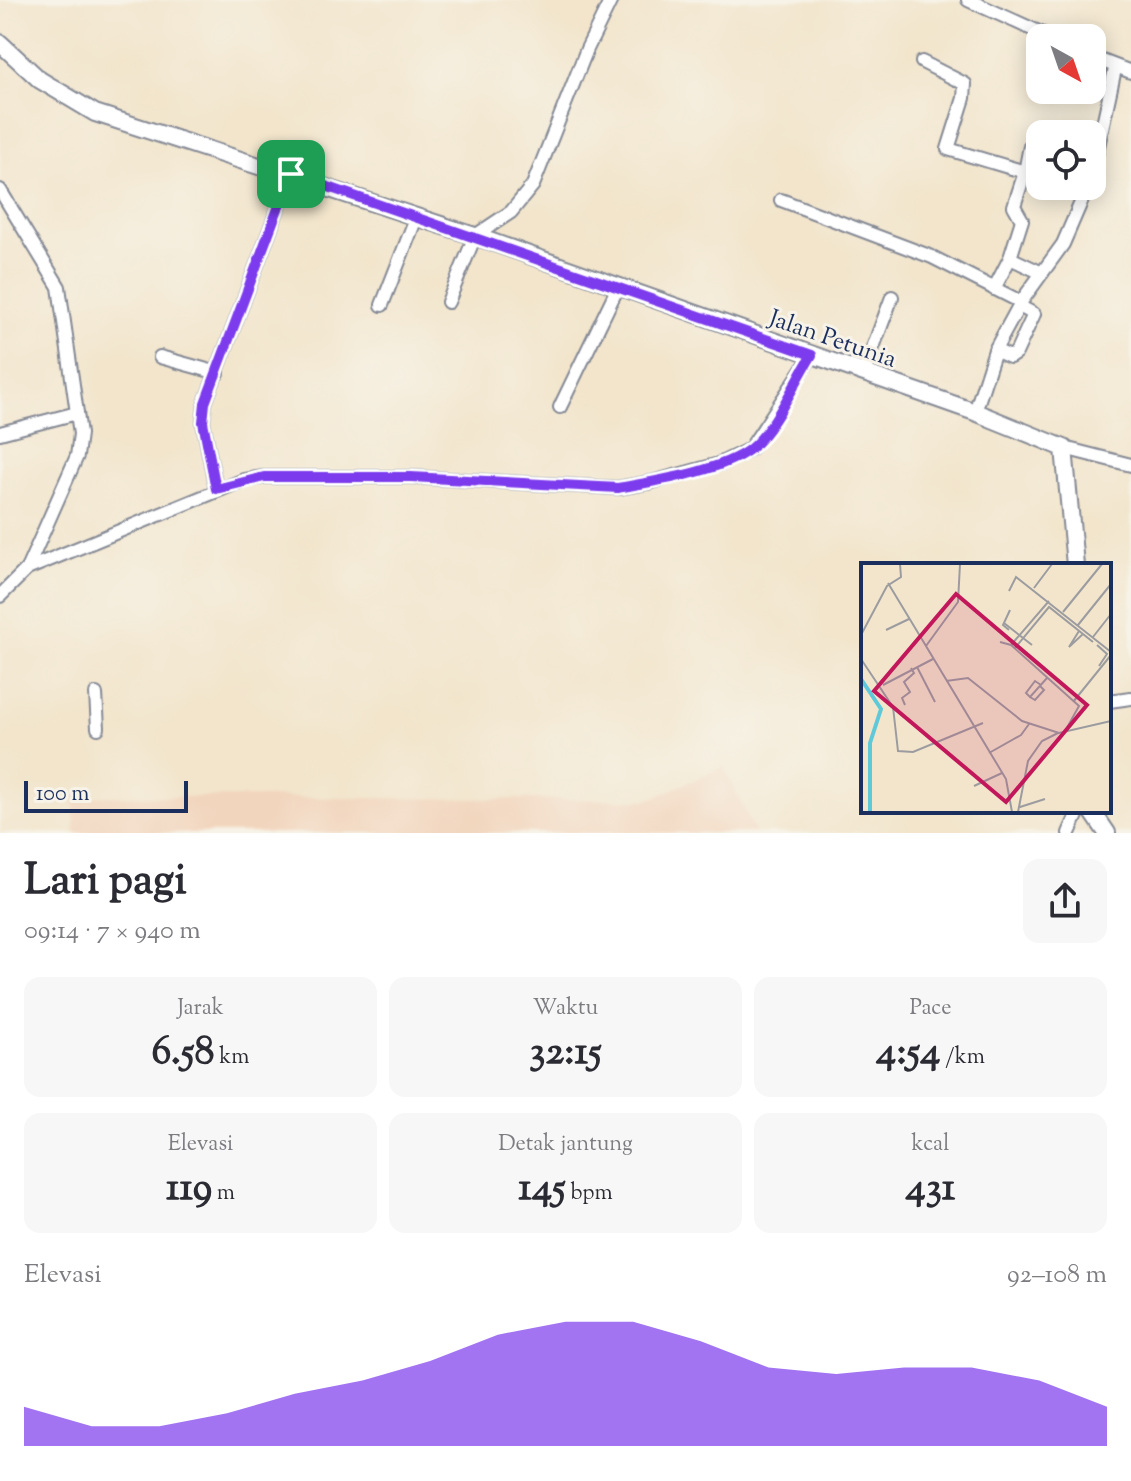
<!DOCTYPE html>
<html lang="id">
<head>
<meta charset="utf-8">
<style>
  :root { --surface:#fff; --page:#f7f7f7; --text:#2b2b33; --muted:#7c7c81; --accent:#7c3aed }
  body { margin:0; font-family:"Sorts Mill Goudy",serif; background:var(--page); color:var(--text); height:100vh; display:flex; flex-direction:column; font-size:30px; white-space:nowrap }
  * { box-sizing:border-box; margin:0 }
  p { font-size:26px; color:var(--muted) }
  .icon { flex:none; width:44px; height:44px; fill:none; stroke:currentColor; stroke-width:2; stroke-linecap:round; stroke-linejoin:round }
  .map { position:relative; height:833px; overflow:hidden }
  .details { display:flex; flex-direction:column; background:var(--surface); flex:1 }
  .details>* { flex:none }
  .needle { width:52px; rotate:140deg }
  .tools { position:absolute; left:1026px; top:24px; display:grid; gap:16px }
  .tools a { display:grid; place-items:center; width:80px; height:80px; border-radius:16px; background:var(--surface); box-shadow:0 4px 20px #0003; font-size:40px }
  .scale { position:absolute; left:24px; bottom:20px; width:164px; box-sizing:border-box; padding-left:8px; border:4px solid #1b2f5e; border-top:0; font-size:22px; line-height:28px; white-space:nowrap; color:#1b2f5e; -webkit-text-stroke:6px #f7f3e8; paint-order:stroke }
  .pin { position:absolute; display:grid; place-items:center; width:68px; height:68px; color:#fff; margin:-34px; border-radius:16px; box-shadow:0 4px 12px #0006 }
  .round { display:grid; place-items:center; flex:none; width:84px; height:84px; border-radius:16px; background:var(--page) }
  .summary { display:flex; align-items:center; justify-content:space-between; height:136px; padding:0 24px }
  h1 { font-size:44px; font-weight:700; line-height:60px }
  .figures { display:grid; grid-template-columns:repeat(3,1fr); gap:12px; height:136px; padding:8px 24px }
  .figures div { display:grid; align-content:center; border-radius:16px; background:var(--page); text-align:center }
  .figures b { font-size:40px; font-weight:700 }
  .figures small { font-size:22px; font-weight:400 }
  .figures p { font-size:22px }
  .chart { height:224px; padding:16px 24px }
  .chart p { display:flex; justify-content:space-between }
  .chart svg { width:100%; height:144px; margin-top:8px; fill:var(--accent); opacity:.7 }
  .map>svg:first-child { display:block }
  .built { fill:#f2d5bd }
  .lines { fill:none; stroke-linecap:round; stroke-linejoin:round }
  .minor-casing { stroke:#868a95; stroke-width:16 }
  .tertiary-casing { stroke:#868a95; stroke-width:20 }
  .minor { stroke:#fff; stroke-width:12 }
  .tertiary { stroke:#fff; stroke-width:16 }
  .route-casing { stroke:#fff; stroke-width:16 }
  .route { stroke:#7c3aed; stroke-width:10 }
  .labels { text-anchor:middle; stroke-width:6; stroke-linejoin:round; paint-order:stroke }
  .street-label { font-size:24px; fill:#1b2f5e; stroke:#f7f3e8 }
  .inset-river { fill:none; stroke:#5fc9da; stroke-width:4 }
  .inset-road { fill:none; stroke:#9c9ca0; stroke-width:2 }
  .view { fill:#c2185b; fill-opacity:0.15; stroke:#c2185b; stroke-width:4 }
  .inset-edge { fill:none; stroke:#1b2f5e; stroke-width:4 }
</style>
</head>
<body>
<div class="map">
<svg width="1131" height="833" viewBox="0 0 1131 833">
  <rect width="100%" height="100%" fill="#f7f3e8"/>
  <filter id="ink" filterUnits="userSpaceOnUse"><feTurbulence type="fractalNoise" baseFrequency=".0125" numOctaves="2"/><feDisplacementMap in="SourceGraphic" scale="16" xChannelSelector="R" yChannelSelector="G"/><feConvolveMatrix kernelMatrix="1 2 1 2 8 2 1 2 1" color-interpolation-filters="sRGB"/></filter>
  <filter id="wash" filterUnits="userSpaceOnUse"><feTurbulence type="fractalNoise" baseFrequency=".006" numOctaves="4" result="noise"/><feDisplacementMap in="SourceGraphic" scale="32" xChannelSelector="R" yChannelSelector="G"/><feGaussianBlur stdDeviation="1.8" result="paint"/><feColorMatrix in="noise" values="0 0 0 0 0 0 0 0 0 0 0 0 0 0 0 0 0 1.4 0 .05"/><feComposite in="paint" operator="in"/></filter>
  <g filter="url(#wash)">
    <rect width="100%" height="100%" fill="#f2e5cc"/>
    <!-- built -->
    <polygon class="built" points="724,766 755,833 75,833 74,796 649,800"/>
  </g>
  <g filter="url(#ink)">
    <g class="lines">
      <defs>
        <g id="minor">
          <polyline points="968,0 1052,38"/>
          <polyline points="1092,57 1131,72"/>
          <polyline points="922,62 965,84 964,98 948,149 1025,172 1014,206 1022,220 1010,258 1042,273"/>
          <polyline points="1025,172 1030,146"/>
          <polyline points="1092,174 1115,69"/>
          <polyline points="0,190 59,287 80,434 77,456 27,569"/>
          <polyline points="781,200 932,257 1021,302"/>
          <polyline points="994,289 1010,258"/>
          <polyline points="448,302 475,236 511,212 533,185 587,49 611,0"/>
          <polyline points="382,305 416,218"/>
          <polyline points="995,350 1010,357 1016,353 1034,314 1019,306"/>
          <polyline points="160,357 218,373"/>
          <polyline points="863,374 892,297"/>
          <polyline points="560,407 617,289"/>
          <polyline points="975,412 995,350 1021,302 1063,244 1088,186"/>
          <polyline points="0,433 77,413"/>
          <polyline points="1064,448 1131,465"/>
          <polyline points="216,489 203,422 205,403 291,174"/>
          <polyline points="0,596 27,569 244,480 264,477 411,477 618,488 652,482 719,464 750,449 812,355"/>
          <polyline points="96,694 98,728"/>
          <polyline points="1109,701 1131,698"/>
          <polyline points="1069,833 1079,811"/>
        </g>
        <g id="tertiary">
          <polyline points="0,43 40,80 95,113 475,236 975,412 1064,448 1075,565"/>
          <polyline points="1092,811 1107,833"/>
        </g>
      </defs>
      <!-- minor casing -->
      <use href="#minor" class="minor-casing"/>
      <!-- tertiary casing -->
      <use href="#tertiary" class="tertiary-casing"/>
      <!-- minor -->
      <use href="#minor" class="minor"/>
      <!-- tertiary -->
      <use href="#tertiary" class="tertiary"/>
    </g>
  </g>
  <g class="lines" filter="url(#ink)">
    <defs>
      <path id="route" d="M291,174L812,355C795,382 774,430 750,449C720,472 655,481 618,488L411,477H264L216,489L203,422L205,403Z"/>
    </defs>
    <!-- route casing -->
    <use href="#route" class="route-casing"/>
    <!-- route -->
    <use href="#route" class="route"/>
  </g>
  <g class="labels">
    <!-- street labels -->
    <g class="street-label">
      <text transform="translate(833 338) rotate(19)" y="8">Jalan Petunia</text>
    </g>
  </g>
  <!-- overview -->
  <g transform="translate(861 563)">
    <rect width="250" height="250" fill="#f2e5cc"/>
    <path class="inset-river" d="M0,116L20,146L9,180V249"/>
    <path class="inset-road" d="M99,1L97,39L65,83L145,216L151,249M27,20L65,83M173,25L191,1M148,28L155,14L250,89M202,49L241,1M143,60L171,82M217,62L250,21M25,67L48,56M148,67L142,62L149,47M218,68L208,84L222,71M0,72L26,23L40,14L39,1M232,74L250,51M139,79L150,82L218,143L203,170M150,82L188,38M236,82L246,91L238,103M154,85L188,44L232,79M0,96L32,144L37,188L52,189L122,160M56,104L74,139M85,118L107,115L161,158L198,170L250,158M22,122L72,96M180,122L174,118L165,130L169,134L186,115M169,134L174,137L183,127L179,123M212,139L250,92M44,142L41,135L49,129L43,119L53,110L50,105M128,190L160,172L168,161M113,223L141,210M159,244L184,236M157,249L167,198L181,178L197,170"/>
    <path class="view" d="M95,31L226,142L145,239L13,128Z"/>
    <rect width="250" height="250" class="inset-edge"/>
  </g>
</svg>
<div class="tools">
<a><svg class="needle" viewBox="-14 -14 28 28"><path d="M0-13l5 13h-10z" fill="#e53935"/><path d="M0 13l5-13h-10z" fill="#7c7c81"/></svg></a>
<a><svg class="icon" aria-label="locate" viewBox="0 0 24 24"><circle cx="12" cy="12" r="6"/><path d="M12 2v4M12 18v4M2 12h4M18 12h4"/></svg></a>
</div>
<div class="scale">100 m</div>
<div class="pin" style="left:291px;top:174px;background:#1e9e55"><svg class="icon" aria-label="arrive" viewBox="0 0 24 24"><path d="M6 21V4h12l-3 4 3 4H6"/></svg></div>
</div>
<section class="details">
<div class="summary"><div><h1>Lari pagi</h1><p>09:14 · 7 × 940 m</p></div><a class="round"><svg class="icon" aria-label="share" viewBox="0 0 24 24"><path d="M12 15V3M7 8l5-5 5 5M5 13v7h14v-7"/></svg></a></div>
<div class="figures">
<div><p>Jarak</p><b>6.58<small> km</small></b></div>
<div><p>Waktu</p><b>32:15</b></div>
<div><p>Pace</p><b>4:54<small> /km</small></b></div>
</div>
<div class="figures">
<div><p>Elevasi</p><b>119<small> m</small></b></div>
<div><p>Detak jantung</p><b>145<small> bpm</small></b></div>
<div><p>kcal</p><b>431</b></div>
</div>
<div class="chart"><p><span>Elevasi</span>92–108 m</p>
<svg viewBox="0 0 160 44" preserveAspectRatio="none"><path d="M0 44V32L10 38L20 38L30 34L40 28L50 24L60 18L70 10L80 6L90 6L100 12L110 20L120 22L130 20L140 20L150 24L160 32V44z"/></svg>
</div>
</section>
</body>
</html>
